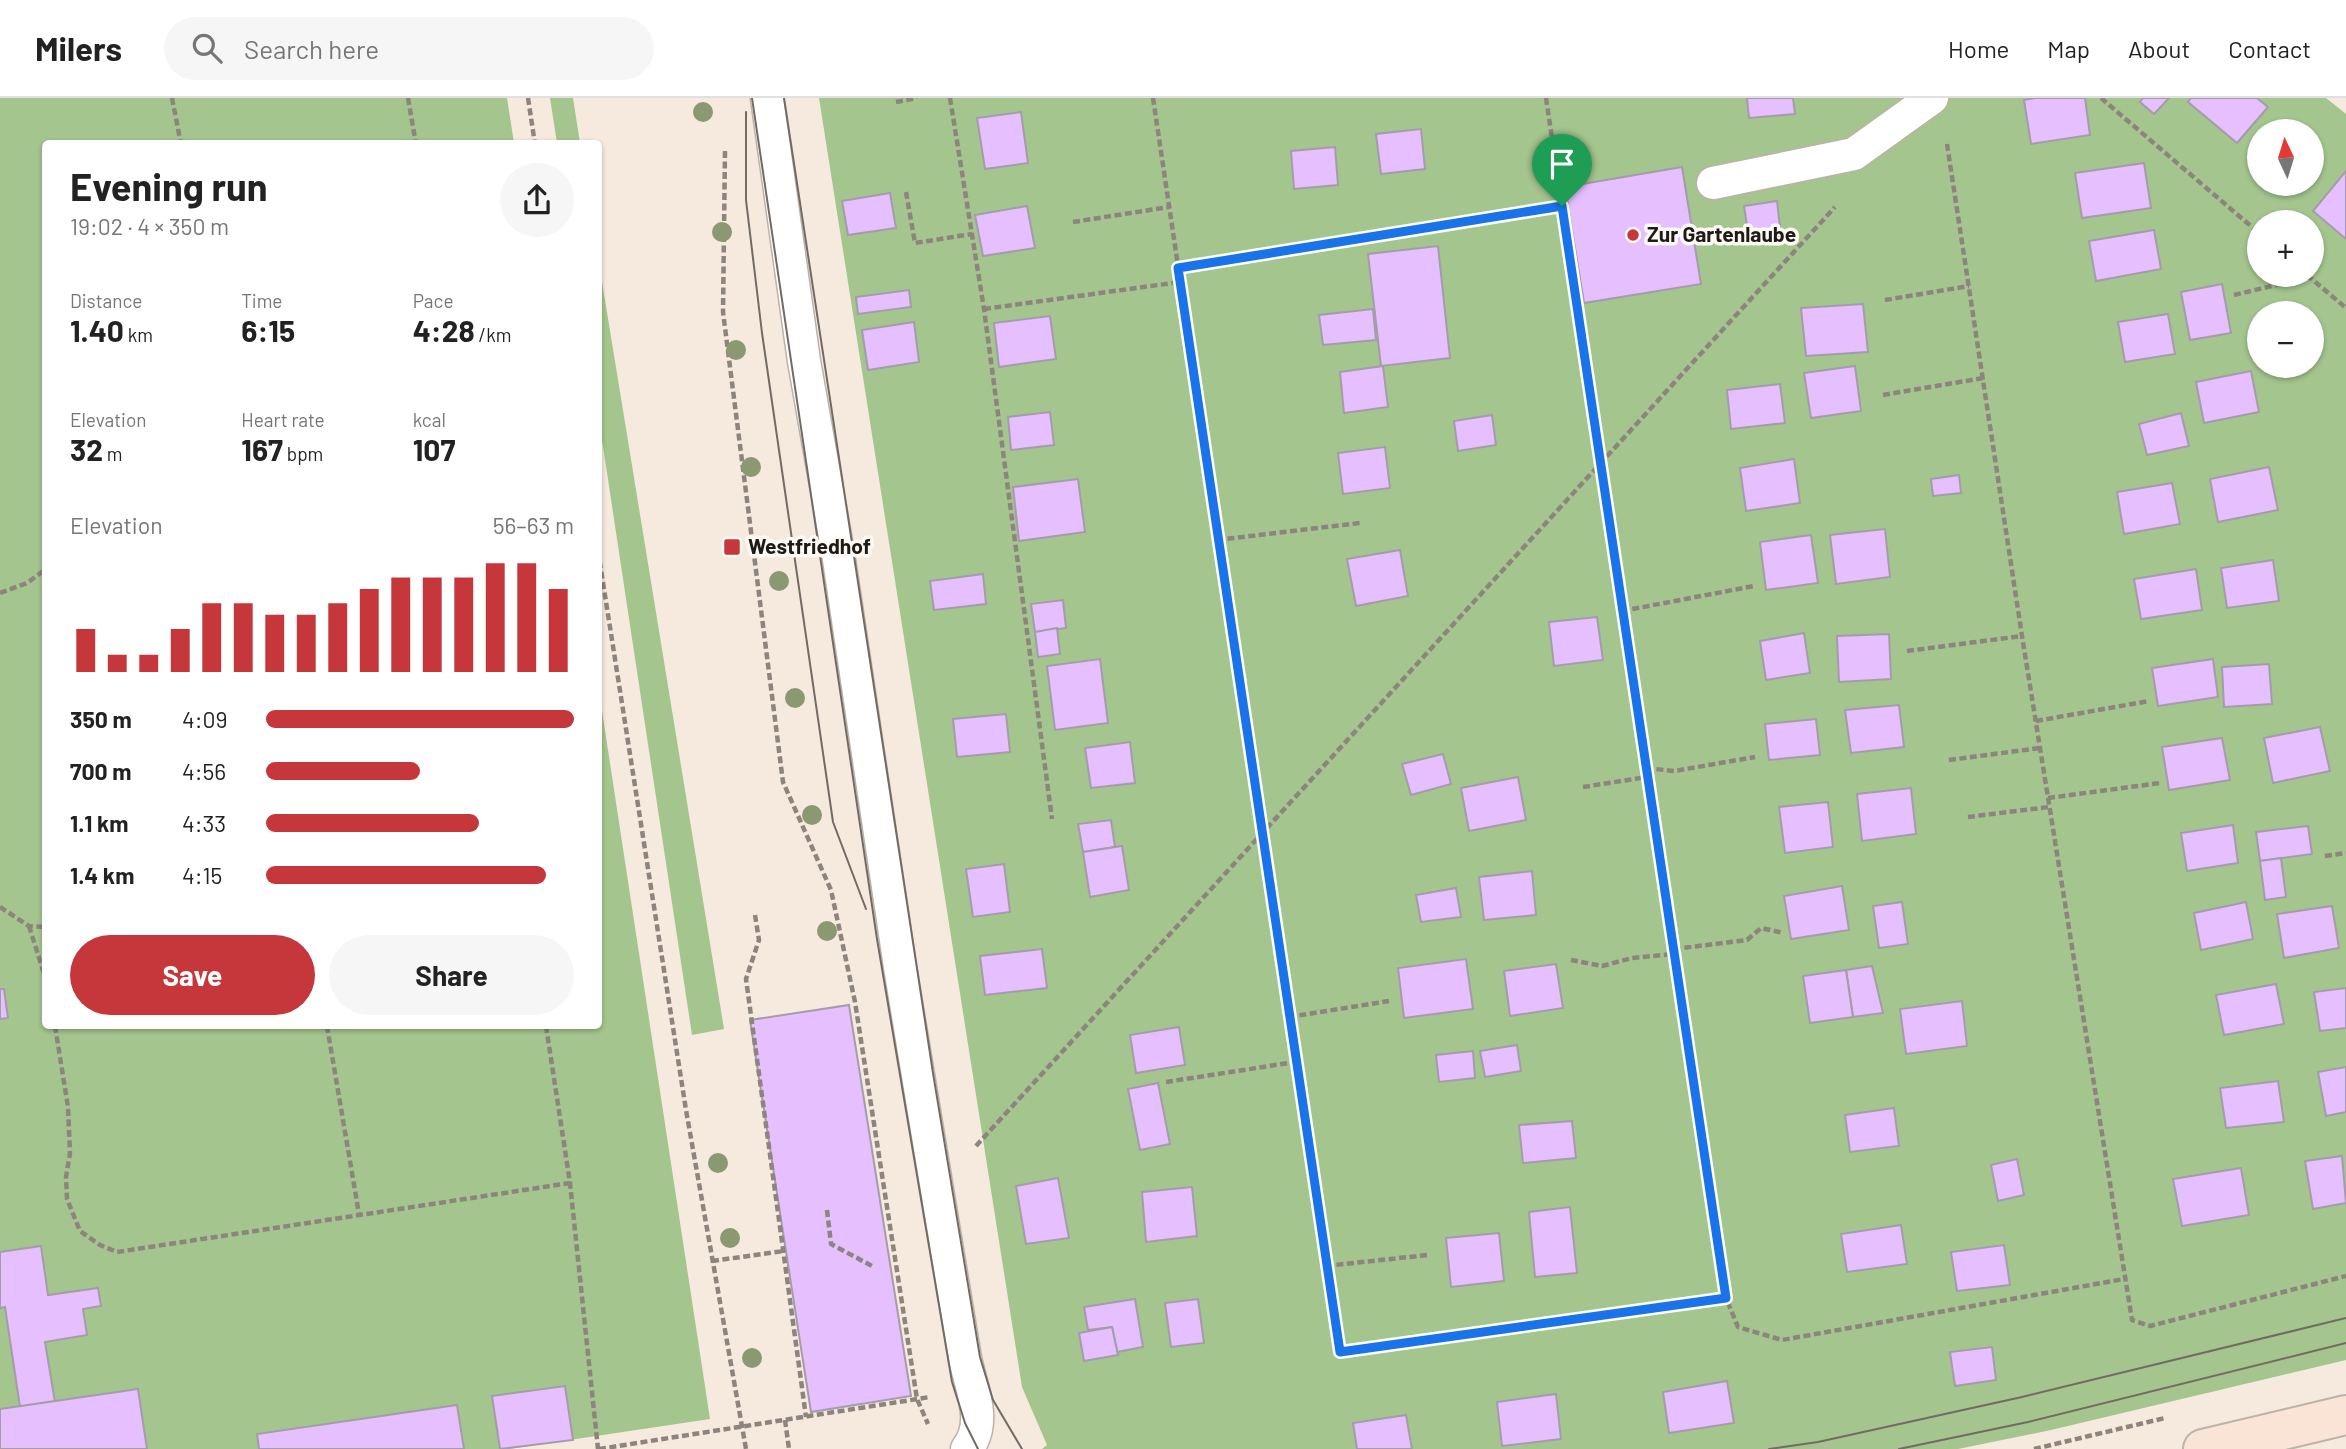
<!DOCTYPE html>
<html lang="en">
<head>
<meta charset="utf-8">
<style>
  :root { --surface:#fff; --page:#f6f6f6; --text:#222; --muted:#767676; --line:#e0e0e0; --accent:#c6373b }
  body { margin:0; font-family:Barlow,sans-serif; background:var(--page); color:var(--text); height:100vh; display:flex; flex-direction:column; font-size:26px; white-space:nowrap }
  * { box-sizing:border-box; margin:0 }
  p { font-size:23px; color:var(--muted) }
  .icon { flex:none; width:38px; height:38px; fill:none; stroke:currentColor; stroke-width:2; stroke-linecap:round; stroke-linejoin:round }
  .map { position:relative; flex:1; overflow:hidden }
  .panel { position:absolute; left:42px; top:42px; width:560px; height:889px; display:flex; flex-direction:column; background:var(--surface); border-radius:7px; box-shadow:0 2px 5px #0004 }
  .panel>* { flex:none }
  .needle { width:46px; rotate:356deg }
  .buttons { position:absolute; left:2247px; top:21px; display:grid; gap:14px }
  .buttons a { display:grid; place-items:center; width:77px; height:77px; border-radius:50%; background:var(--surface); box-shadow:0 2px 5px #0004; font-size:35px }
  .pin { position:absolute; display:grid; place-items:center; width:60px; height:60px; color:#fff; margin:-72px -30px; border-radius:50% 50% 50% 0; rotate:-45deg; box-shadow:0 0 7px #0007 }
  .pin .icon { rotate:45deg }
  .round { display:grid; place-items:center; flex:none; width:74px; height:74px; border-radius:37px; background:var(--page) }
  .headline { display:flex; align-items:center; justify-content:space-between; height:119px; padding:0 28px }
  h1 { font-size:38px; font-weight:700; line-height:52px }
  .stats { display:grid; grid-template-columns:repeat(3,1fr); gap:10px; height:119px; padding:7px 28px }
  .stats div { display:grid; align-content:center }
  .stats b { font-size:30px; font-weight:700 }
  .stats small { font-size:19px; font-weight:400 }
  .stats p { font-size:19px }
  .chart { height:196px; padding:14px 28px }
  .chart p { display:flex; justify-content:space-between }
  .chart svg { width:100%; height:126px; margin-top:7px; stroke:var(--accent); stroke-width:6 }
  .action { display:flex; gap:14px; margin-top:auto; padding:14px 28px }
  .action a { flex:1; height:80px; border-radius:42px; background:var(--accent); color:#fff; font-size:28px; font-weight:700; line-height:80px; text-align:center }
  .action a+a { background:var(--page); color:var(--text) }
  ul { padding:0 28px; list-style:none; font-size:23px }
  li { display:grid; grid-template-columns:112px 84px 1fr; align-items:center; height:52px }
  li i { height:18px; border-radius:9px; background:var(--accent) }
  header { display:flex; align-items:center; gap:42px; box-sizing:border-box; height:98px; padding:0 35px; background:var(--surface); border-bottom:2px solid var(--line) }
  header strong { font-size:33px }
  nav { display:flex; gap:38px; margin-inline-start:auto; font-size:24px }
  .search { width:490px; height:63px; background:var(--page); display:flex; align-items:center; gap:18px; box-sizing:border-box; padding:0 24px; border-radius:38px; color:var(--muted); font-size:26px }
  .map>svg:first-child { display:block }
  .green { fill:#a4c58e; fill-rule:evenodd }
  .building { fill:#e5bffe; stroke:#a49ca9; stroke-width:2 }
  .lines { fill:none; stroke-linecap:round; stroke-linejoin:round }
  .lane-casing { stroke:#bcb2a7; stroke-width:35 }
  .secondary-casing { stroke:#bcb2a7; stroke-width:42 }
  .path { stroke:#8d857d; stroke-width:4.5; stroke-dasharray:7 3.5; stroke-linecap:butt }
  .lane { stroke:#fff; stroke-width:32 }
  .secondary { stroke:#fae4d6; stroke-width:38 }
  .tram { stroke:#726b65; stroke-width:2 }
  .tree { fill:#8b9972 }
  .route-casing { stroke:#fff; stroke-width:14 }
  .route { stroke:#1a73e8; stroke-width:9 }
  .poi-dot { fill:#c6373b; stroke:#fdf9f4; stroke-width:2.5 }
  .labels { text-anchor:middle; stroke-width:7; stroke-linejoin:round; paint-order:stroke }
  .poi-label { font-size:21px; font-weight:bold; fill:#1e1a16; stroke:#fdf9f4; text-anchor:start }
</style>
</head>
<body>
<header>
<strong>Milers</strong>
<div class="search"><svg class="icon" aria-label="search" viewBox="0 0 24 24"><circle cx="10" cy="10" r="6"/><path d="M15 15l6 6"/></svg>Search here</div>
<nav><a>Home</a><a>Map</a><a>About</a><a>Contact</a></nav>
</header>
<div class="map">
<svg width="2346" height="1351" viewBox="0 0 2346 1351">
  <rect width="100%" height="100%" fill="#f6eadf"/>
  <!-- green -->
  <g class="green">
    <polygon points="0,0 507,0 514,45 46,46 46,928 598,928 599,593 710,1321 509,1351 0,1351"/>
    <polygon points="550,0 573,0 580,45 557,45"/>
    <path d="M819,0H2326L2346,16V1262L2051,1332L1958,1351H1042L1047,1347L1022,1289ZM2259,33H2312V86H2259ZM2259,124H2312V177H2259ZM2259,215H2312V268H2259Z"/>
    <polygon points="598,159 724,931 692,937 599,322"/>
  </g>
  <!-- building -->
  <g class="building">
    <polygon points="1747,0 1793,0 1795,16 1749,20"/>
    <polygon points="2035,0 2085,0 2090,37 2031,46 2024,2"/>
    <polygon points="2143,0 2169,0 2154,16 2140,4"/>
    <polygon points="2191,0 2257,0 2268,9 2237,45 2188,4"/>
    <polygon points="1021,14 1028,65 985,71 977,20"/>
    <polygon points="1421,31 1425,71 1381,76 1376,36"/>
    <polygon points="1335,49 1338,87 1294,91 1291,53"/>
    <polygon points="2144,65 2151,110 2082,120 2075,75"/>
    <polygon points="1682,69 1701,186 1584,205 1565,89"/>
    <polygon points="2346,73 2346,141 2313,113"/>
    <polygon points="890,95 896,130 848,137 842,103"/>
    <polygon points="1777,103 1780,130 1748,135 1744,108"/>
    <polygon points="1027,108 1035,150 983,158 975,117"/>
    <polygon points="2154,132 2161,171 2096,183 2089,143"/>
    <polygon points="1438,148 1450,260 1381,268 1368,156"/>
    <polygon points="2222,186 2231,235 2190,242 2181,194"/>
    <polygon points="909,192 911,209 858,216 856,199"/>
    <polygon points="1863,206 1868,254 1806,258 1801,210"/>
    <polygon points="1373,211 1376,242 1323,247 1319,217"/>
    <polygon points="2168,216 2175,256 2125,264 2118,224"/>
    <polygon points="1050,218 1056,261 999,269 994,225"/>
    <polygon points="914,224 919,264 868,272 862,232"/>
    <polygon points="1383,268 1388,309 1344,315 1340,274"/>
    <polygon points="1855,268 1861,313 1811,320 1804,275"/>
    <polygon points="2251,273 2259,314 2204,325 2196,284"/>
    <polygon points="1780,286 1785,325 1731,331 1727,292"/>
    <polygon points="1050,314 1054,347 1011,352 1008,319"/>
    <polygon points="2181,315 2189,348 2147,357 2139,326"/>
    <polygon points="1492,317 1496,347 1458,353 1454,323"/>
    <polygon points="1385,349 1390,390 1343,396 1338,355"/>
    <polygon points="1794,361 1800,405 1746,413 1740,370"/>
    <polygon points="2269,369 2278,412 2218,424 2210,381"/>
    <polygon points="1959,377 1961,395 1933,398 1931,381"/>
    <polygon points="1078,381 1085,434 1019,443 1013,389"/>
    <polygon points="2172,385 2180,426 2124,436 2117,394"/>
    <polygon points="1885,431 1890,479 1836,486 1830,437"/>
    <polygon points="1811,437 1818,485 1766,492 1760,444"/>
    <polygon points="1400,452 1408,498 1356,508 1347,461"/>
    <polygon points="2273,462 2279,503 2227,510 2221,470"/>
    <polygon points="2196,471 2202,512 2141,521 2134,481"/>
    <polygon points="983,476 986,506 934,512 930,483"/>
    <polygon points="1063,502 1066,530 1035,534 1031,506"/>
    <polygon points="1597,519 1603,562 1554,568 1549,524"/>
    <polygon points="1057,530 1060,556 1038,559 1035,534"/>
    <polygon points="1804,535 1810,575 1766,582 1760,543"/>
    <polygon points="1889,536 1891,581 1839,584 1837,538"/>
    <polygon points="1100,561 1108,625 1055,632 1047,568"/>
    <polygon points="2213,561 2218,599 2158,608 2152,570"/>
    <polygon points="2269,566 2272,606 2224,609 2222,569"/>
    <polygon points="1899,607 1904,649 1851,655 1845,612"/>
    <polygon points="1006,616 1010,654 957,659 953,621"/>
    <polygon points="1816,621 1820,657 1769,662 1765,626"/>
    <polygon points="2320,629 2330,673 2273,685 2264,640"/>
    <polygon points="2222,640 2230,682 2169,692 2162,649"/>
    <polygon points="1130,644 1135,685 1091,690 1085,650"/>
    <polygon points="1443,656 1451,686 1411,697 1402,666"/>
    <polygon points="1518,679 1526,722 1469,733 1461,690"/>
    <polygon points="1911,690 1916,736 1862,743 1857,696"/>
    <polygon points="1828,704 1833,749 1785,755 1779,709"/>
    <polygon points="1111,722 1115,749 1083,754 1078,726"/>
    <polygon points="2233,727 2238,765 2187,773 2181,735"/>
    <polygon points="2308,728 2312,756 2260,763 2256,734"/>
    <polygon points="1122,748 1129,792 1090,799 1083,754"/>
    <polygon points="2281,760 2286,799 2265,802 2260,763"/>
    <polygon points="1004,766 1010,814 973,819 966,771"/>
    <polygon points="1532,773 1536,817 1484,822 1479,779"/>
    <polygon points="1842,788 1849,832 1791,841 1784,798"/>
    <polygon points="1456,790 1461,819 1421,824 1416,797"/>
    <polygon points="1902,804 1908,846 1879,850 1873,808"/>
    <polygon points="2246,804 2253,841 2201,852 2194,815"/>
    <polygon points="2332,808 2339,850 2284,860 2277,816"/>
    <polygon points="1042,851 1047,890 985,897 980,858"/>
    <polygon points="1466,861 1473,911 1404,920 1398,870"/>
    <polygon points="1556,866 1563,910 1510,918 1504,873"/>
    <polygon points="1872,868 1883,915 1853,919 1846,872"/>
    <polygon points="1846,872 1853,919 1810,925 1803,878"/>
    <polygon points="2276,886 2284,926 2224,937 2216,897"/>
    <polygon points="2346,890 2346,930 2320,933 2314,894"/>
    <polygon points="0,891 4,891 8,920 0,921"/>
    <polygon points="1962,903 1967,948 1906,956 1900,911"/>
    <polygon points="849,907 911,1298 811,1314 750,922"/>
    <polygon points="1179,929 1185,967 1136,975 1130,937"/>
    <polygon points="1517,947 1521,973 1485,979 1480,953"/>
    <polygon points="1473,953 1475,980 1439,984 1436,957"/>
    <polygon points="2346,969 2346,1014 2326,1018 2318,974"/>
    <polygon points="2278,983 2284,1024 2226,1030 2220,990"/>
    <polygon points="1158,985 1170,1046 1140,1052 1128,991"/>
    <polygon points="1894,1010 1899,1048 1850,1054 1845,1017"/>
    <polygon points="1572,1023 1576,1060 1523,1065 1519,1027"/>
    <polygon points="2342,1058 2346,1105 2313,1111 2305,1063"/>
    <polygon points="2017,1061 2024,1097 1998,1103 1991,1067"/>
    <polygon points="2241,1070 2249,1117 2182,1128 2173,1081"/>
    <polygon points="1058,1080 1069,1140 1026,1146 1016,1088"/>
    <polygon points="1192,1089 1197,1138 1146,1144 1142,1094"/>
    <polygon points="1570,1109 1577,1175 1535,1179 1529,1114"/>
    <polygon points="1901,1127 1907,1166 1847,1174 1841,1136"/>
    <polygon points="1499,1135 1504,1183 1451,1189 1446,1140"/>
    <polygon points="2004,1147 2010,1187 1957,1193 1951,1154"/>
    <polygon points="41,1148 48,1197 98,1190 101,1208 83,1211 87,1237 45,1244 55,1304 20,1309 5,1209 0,1210 0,1154"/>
    <polygon points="1135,1201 1143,1249 1117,1254 1112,1229 1088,1232 1084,1209"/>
    <polygon points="1198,1201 1204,1245 1171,1249 1165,1205"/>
    <polygon points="1112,1229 1118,1257 1084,1263 1079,1235"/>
    <polygon points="1992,1249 1996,1282 1955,1288 1950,1254"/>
    <polygon points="1727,1283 1734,1325 1669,1335 1663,1294"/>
    <polygon points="565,1288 573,1342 500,1351 492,1298"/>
    <polygon points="138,1291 147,1351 0,1351 0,1311"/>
    <polygon points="1556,1296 1561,1341 1502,1348 1497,1304"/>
    <polygon points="457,1307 464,1351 259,1351 257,1336"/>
    <polygon points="1406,1317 1412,1351 1357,1351 1353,1325"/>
  </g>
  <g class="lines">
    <defs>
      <g id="lane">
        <path d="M767,0L804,263L838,455L900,869L965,1260C971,1290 988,1324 967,1351"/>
        <polyline points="1713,85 1854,56 1932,0"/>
      </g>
      <polyline id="secondary" points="2203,1351 2346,1317"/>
    </defs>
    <!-- lane casing -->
    <use href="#lane" class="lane-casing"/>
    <!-- secondary casing -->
    <use href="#secondary" class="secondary-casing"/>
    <!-- path -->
    <g class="path">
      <polyline points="172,0 181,46"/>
      <polyline points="408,0 416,46"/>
      <polyline points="528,0 535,46"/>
      <polyline points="950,0 984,211 1052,721"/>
      <polyline points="1153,0 1340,1254 1726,1200"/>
      <polyline points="1546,0 1726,1200 1738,1229 1782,1242 2124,1181"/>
      <polyline points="2101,0 2259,135"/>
      <polyline points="896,4 917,0"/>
      <polyline points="1947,46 2022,538 2132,1222 2150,1228 2346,1178"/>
      <polyline points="725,53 723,214 783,684 831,792 855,904 917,1301 928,1326"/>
      <polyline points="906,94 915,145 972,136"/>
      <polyline points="1073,124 1169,109"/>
      <polyline points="1178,170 1562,108"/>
      <polyline points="2307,177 2346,210"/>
      <polyline points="2234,197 2310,179"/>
      <polyline points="1885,202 1969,188"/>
      <polyline points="984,211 1180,184"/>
      <polyline points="1883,297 1983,280"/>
      <polyline points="1217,442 1360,425"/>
      <polyline points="598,453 686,1012 746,1351"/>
      <polyline points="0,495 27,485 46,471"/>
      <polyline points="1622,513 1754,488"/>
      <polyline points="1907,553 2022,538"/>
      <polyline points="2036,623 2149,603"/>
      <polyline points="1949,662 2040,650"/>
      <polyline points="1646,670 1674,673 1755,659"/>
      <polyline points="1583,689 1647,679"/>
      <polyline points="2048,700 2160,685"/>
      <polyline points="1968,719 2049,709"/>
      <polyline points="2325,758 2346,755"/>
      <polyline points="0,809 29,828 46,829"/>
      <polyline points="755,817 759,842 746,881 806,1319"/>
      <polyline points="29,828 46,882"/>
      <polyline points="1674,851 1747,842 1761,830 1784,835"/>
      <polyline points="1571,862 1602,868 1632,860 1674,856"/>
      <polyline points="1289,919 1389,903"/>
      <polyline points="55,928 68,1009 70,1055 66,1079 67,1101 80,1133 100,1147 117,1154 570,1085"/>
      <polyline points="327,928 359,1116"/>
      <polyline points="546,928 570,1085 598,1351"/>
      <polyline points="1166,984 1295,964"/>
      <polyline points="976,1048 1835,109"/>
      <polyline points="827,1112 831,1146 872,1168"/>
      <polyline points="712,1163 784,1153"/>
      <polyline points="1326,1168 1427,1157"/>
      <polyline points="785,1322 789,1351"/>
      <polyline points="599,1351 930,1299"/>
      <polyline points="2034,1351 2165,1320"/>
    </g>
    <!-- lane -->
    <use href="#lane" class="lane"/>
    <!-- secondary -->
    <use href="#secondary" class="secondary"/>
    <!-- tram -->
    <g class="tram">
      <polyline points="752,0 877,841 952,1284 965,1325 978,1351"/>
      <polyline points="784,0 933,975 980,1259 993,1302 1022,1351"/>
      <polyline points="746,14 746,102 762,235 833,724 866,811"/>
      <polyline points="1769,1351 1818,1344 2022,1299 2346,1220"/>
      <polyline points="1899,1351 2028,1324 2346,1245"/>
    </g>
  </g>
  <!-- trees -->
  <g class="tree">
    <circle cx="703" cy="14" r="10"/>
    <circle cx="722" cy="134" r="10"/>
    <circle cx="736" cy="252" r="10"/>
    <circle cx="751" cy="369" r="10"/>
    <circle cx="779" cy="483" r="10"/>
    <circle cx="795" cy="600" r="10"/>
    <circle cx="812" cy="717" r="10"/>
    <circle cx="827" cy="833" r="10"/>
    <circle cx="718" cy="1065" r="10"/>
    <circle cx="730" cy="1140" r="10"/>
    <circle cx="752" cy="1260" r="10"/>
  </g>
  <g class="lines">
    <defs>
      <polygon id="route" points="1562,108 1726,1200 1340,1254 1178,170"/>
    </defs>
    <!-- route casing -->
    <use href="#route" class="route-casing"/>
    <!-- route -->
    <use href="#route" class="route"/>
  </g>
  <!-- markers -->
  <g class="poi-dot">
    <circle cx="1633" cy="137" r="7"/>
    <rect x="723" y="440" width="18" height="18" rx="3.5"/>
  </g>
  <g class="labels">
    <!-- poi labels -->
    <g class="poi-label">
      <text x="1647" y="144">Zur Gartenlaube</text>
      <text x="748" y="456">Westfriedhof</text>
    </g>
  </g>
</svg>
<div class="buttons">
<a><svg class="needle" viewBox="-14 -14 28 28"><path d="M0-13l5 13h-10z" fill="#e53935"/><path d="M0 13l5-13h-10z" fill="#767676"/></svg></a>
<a>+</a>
<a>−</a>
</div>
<div class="pin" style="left:1562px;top:108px;background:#1e9e55"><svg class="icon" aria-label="arrive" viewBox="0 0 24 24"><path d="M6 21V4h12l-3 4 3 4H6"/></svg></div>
<section class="panel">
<div class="headline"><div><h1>Evening run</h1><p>19:02 · 4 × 350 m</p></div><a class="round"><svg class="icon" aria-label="share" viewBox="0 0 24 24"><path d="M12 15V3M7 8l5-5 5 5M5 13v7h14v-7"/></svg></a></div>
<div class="stats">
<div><p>Distance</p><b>1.40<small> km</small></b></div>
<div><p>Time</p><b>6:15</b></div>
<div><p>Pace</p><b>4:28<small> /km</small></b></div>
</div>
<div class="stats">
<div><p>Elevation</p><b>32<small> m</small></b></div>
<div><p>Heart rate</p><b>167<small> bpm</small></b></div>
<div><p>kcal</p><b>107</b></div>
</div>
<div class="chart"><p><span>Elevation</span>56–63 m</p>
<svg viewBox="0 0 160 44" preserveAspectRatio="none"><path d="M5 44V29M15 44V38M25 44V38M35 44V29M45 44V20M55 44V20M65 44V24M75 44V24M85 44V20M95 44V15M105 44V11M115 44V11M125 44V11M135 44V6M145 44V6M155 44V15"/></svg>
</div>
<ul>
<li><b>350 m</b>4:09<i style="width:100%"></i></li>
<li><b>700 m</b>4:56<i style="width:50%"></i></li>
<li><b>1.1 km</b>4:33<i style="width:69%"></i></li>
<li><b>1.4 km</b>4:15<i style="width:91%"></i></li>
</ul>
<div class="action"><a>Save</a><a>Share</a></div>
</section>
</div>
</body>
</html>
